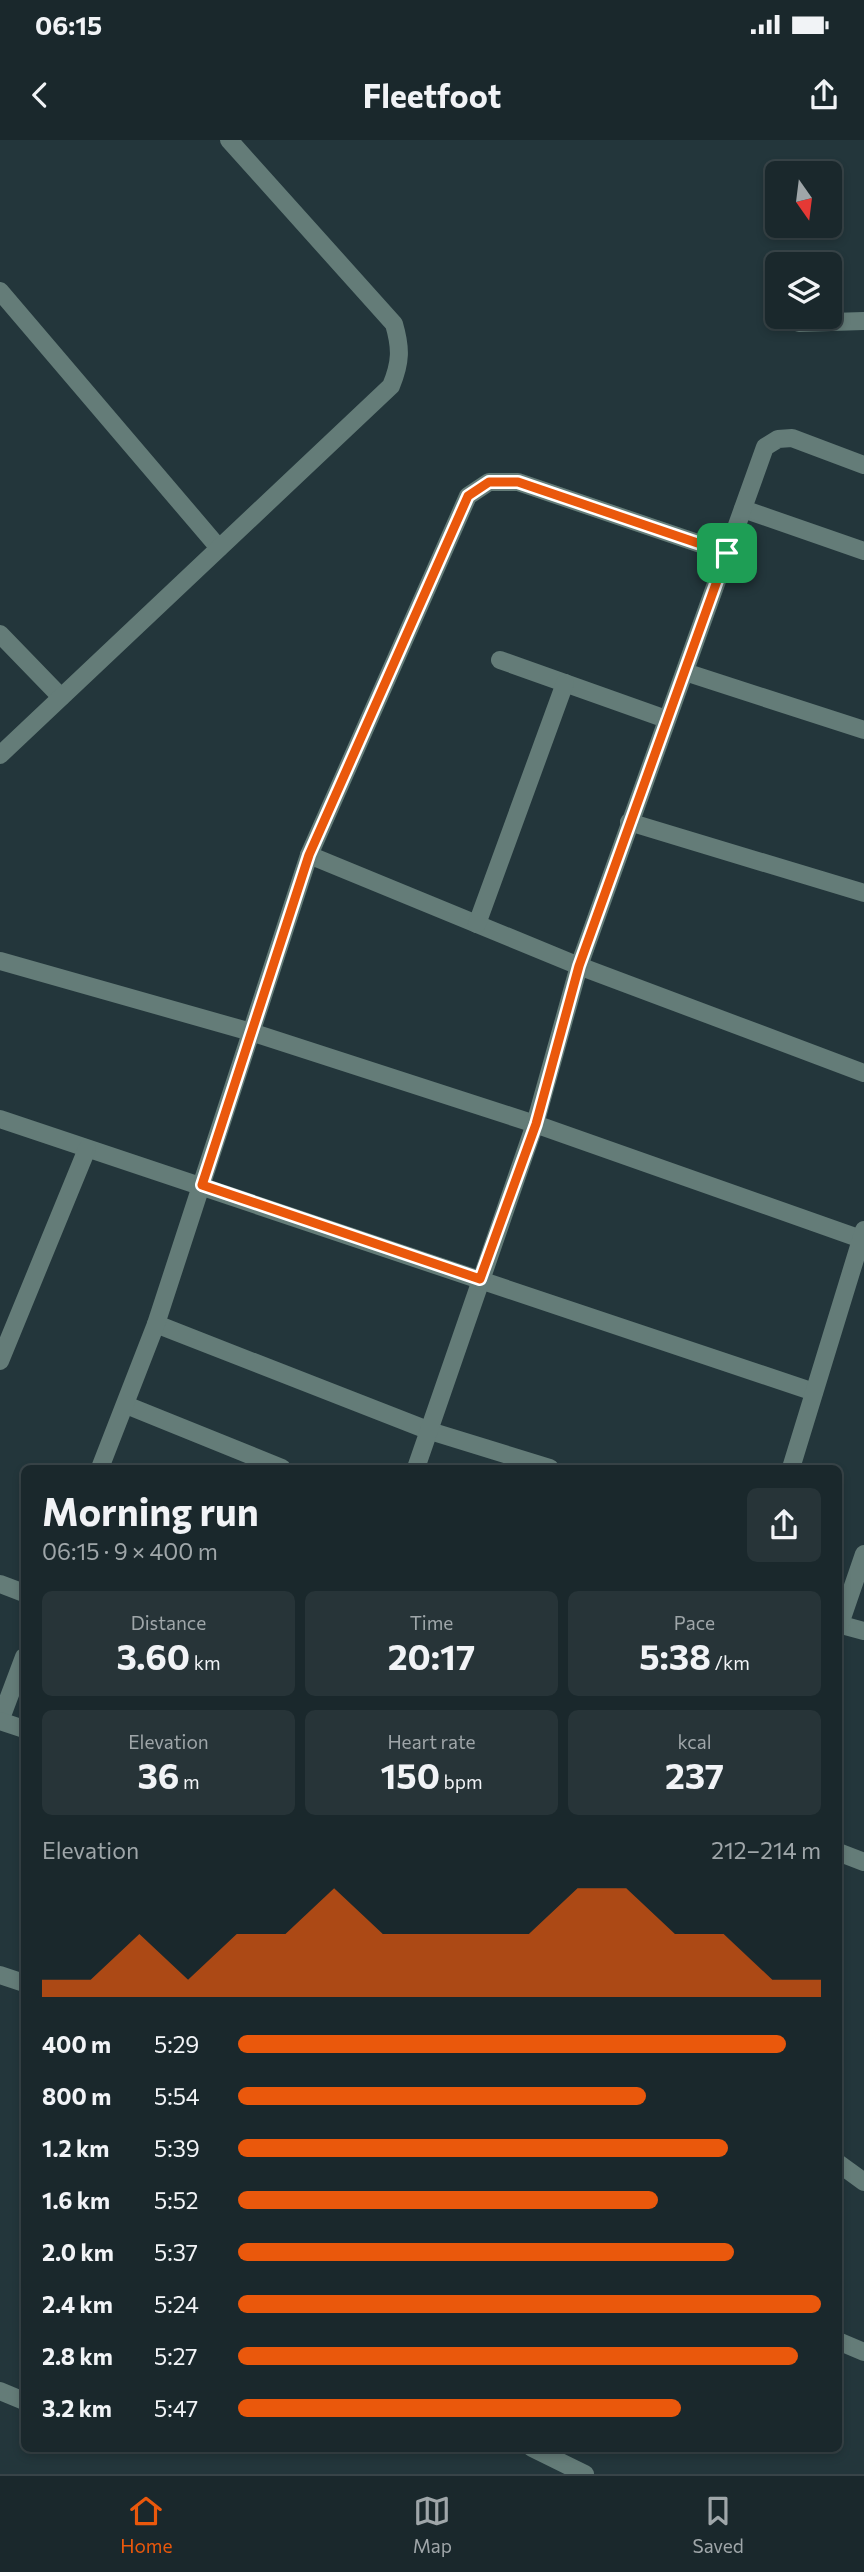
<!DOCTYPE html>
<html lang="en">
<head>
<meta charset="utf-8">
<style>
  :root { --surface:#1a282c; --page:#273438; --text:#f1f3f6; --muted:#9fa6a9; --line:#384448; --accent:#ea580c }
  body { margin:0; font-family:Commissioner,sans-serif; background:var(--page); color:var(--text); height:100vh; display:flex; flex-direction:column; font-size:26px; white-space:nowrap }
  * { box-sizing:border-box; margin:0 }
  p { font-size:23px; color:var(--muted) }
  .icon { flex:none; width:38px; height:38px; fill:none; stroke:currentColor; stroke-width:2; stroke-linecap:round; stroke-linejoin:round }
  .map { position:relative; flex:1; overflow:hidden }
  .details { position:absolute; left:21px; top:1325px; width:821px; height:987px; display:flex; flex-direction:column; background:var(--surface); border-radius:10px; box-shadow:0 4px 10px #0003,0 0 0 2px var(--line) }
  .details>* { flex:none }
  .needle { width:46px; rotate:166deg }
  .controls { position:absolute; left:765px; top:21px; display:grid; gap:14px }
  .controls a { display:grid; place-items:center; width:77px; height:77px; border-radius:10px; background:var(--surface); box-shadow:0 4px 10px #0003,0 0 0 2px var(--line); font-size:35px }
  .pin { position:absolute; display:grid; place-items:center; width:60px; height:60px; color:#fff; margin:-30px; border-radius:14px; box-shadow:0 4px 10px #0006 }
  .round { display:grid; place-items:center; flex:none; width:74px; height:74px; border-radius:10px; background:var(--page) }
  .head { display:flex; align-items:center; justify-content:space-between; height:119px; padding:0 21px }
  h1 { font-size:38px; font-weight:700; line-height:52px }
  .stats { display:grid; grid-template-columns:repeat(3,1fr); gap:10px; height:119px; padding:7px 21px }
  .stats div { display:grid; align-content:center; border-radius:10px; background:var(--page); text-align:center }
  .stats b { font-size:35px; font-weight:700 }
  .stats small { font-size:19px; font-weight:400 }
  .stats p { font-size:19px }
  .chart { height:196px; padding:14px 21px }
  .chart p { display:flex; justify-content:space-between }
  .chart svg { width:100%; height:126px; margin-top:7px; fill:var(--accent); opacity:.7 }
  ul { padding:0 21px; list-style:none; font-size:23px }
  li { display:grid; grid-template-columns:112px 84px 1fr; align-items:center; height:52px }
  li i { height:18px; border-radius:9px; background:var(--accent) }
  .status { display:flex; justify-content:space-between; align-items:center; height:49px; padding:0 35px; background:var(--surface); direction:ltr }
  .status svg { height:19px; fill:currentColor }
  header { display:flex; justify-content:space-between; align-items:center; height:91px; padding:0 21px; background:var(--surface); font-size:32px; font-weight:700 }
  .menu { display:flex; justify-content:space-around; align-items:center; height:98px; border-top:2px solid var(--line); background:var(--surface); font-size:19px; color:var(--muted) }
  .menu a { display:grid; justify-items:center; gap:4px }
  .menu .on { color:var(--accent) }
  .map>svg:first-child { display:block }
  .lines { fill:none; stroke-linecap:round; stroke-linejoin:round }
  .minor { stroke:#647c78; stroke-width:18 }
  .route-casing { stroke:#fff; stroke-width:14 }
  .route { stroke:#ea580c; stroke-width:9 }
</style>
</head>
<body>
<div class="status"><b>06:15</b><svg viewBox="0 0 49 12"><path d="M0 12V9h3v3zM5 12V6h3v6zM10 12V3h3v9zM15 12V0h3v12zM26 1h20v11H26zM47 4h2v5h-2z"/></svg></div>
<header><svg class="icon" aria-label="back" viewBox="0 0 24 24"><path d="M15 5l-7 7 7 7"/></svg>Fleetfoot<svg class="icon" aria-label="share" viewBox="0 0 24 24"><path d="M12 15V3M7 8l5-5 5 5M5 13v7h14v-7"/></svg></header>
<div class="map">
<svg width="864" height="2334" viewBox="0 0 864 2334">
  <rect width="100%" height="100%" fill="#23363b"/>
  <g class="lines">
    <!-- minor -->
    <g class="minor">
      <polyline points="0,151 219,408"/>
      <polyline points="799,183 864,181"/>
      <polyline points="743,369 864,411"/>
      <polyline points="0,494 61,557"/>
      <polyline points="500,520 666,579"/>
      <polyline points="685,532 864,590"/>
      <path d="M0,615L391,246C401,222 401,208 394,184L229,0"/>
      <polyline points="629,682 864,753"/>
      <polyline points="309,715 579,826 864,933"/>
      <polyline points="477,784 565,543"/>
      <polyline points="0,821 251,892 535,984 861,1099"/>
      <polyline points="0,979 814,1252"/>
      <polyline points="156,1184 430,1291 550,1328"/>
      <polyline points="0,1221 87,1009"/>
      <polyline points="126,1265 282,1328"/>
      <polyline points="100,1328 156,1184 309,715 468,356 489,342 518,342 727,413"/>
      <polyline points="416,1328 535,984 579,826 765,307 778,299 792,298 864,325"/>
      <polyline points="791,1328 864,1090"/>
      <polyline points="0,1444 24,1453"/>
      <polyline points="838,1484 864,1491"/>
      <polyline points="840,1484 864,1414"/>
      <polyline points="0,1581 24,1517"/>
      <polyline points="0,1581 24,1589"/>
      <polyline points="838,1712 864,1722"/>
      <polyline points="0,1835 24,1843"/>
      <polyline points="838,2023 864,2042"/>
      <polyline points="838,2201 864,2212"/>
      <polyline points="0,2251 24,2261"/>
      <polyline points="532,2308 585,2334"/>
    </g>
  </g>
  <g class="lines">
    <defs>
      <polygon id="route" points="489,342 518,342 727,413 579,826 536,984 480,1139 202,1045 309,715 468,356"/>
    </defs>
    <!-- route casing -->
    <use href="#route" class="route-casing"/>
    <!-- route -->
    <use href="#route" class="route"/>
  </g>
</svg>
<div class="controls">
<a><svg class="needle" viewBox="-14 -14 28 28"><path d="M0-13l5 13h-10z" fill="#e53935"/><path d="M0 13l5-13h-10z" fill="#9fa6a9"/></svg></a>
<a><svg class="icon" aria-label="layers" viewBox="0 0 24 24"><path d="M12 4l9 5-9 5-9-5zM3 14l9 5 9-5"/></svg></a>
</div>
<div class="pin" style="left:727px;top:413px;background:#1e9e55"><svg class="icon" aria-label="arrive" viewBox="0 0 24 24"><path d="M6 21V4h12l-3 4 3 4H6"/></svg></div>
<section class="details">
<div class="head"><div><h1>Morning run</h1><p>06:15 · 9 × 400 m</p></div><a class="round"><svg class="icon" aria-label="share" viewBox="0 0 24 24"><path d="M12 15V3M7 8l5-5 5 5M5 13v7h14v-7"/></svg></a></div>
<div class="stats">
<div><p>Distance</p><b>3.60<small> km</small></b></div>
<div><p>Time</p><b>20:17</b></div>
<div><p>Pace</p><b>5:38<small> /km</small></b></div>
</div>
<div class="stats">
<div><p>Elevation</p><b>36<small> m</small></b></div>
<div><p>Heart rate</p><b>150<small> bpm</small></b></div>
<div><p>kcal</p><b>237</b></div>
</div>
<div class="chart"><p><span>Elevation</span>212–214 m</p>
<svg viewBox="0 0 160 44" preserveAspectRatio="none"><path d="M0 44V38L10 38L20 22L30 38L40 22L50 22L60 6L70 22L80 22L90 22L100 22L110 6L120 6L130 22L140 22L150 38L160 38V44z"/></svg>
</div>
<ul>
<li><b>400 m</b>5:29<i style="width:94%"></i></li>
<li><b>800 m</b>5:54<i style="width:70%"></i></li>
<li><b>1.2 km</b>5:39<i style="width:84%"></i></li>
<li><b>1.6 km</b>5:52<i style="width:72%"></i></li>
<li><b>2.0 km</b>5:37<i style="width:85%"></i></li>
<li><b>2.4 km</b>5:24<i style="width:100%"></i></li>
<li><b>2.8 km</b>5:27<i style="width:96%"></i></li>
<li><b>3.2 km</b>5:47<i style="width:76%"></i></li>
</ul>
</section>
</div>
<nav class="menu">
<a class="on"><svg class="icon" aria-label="home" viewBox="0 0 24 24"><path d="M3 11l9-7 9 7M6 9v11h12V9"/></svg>Home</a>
<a><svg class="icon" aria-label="map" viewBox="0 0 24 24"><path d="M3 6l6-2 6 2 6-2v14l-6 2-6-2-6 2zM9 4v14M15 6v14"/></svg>Map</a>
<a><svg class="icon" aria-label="saved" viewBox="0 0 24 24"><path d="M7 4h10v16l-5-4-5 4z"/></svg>Saved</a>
</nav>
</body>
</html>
